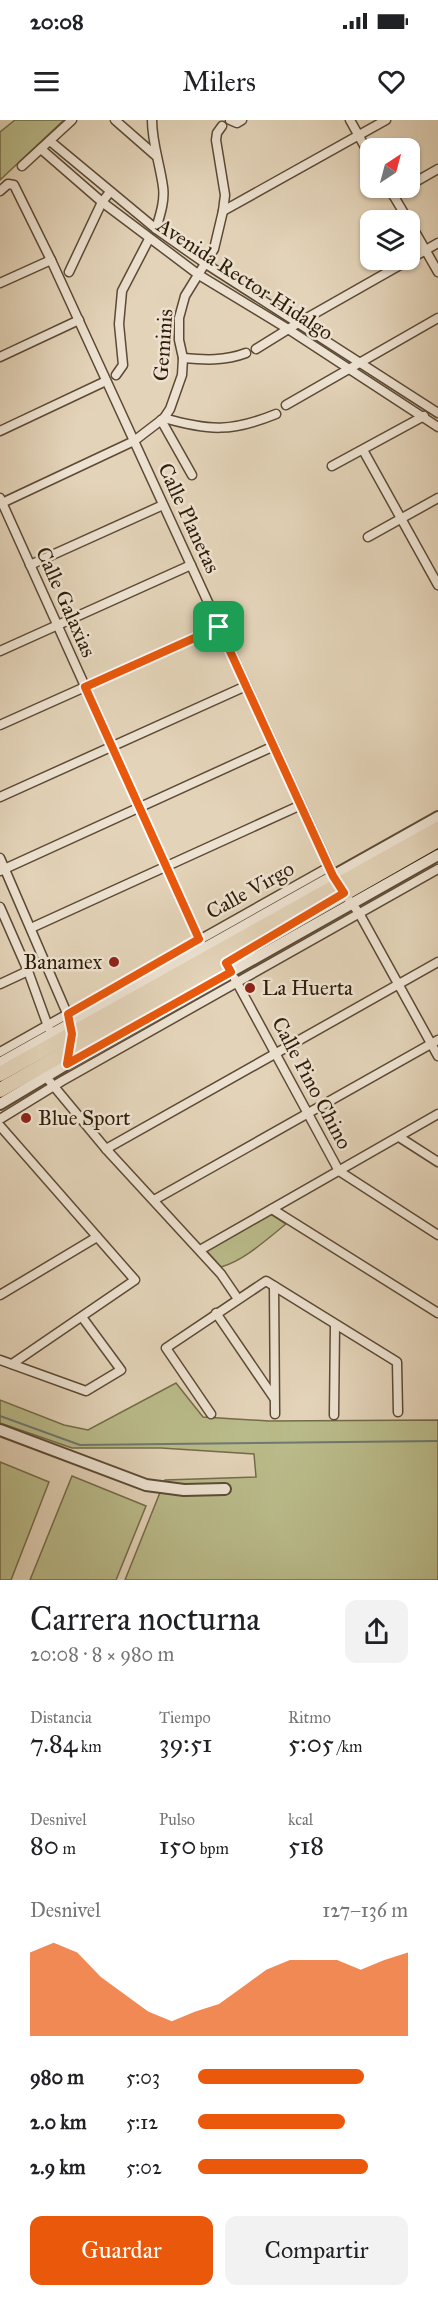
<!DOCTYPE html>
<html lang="es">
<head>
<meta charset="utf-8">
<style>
  :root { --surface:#fff; --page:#f2f2f2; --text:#202124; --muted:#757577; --accent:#ea580c }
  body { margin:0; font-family:"IM FELL Great Primer",serif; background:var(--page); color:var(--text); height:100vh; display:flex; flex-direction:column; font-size:22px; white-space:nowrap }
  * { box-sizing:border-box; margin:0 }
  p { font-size:20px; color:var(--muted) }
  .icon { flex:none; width:33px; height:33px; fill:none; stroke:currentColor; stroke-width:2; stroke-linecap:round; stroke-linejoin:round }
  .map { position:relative; height:1460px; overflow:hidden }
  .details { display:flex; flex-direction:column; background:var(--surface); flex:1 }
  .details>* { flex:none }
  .needle { width:39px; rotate:36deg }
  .tools { position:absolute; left:360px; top:18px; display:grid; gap:12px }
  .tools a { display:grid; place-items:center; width:60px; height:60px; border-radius:12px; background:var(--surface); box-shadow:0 2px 4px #0004; font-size:30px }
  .pin { position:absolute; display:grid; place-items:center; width:51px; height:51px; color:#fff; margin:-26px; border-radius:12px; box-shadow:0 3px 9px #0006 }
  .round { display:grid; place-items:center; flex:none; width:63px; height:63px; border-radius:12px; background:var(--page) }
  .head { display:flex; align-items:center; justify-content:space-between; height:102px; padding:0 30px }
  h1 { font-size:33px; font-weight:600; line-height:45px }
  .metrics { display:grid; grid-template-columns:repeat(3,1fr); gap:9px; height:102px; padding:6px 30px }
  .metrics div { display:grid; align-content:center }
  .metrics b { font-size:26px; font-weight:600 }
  .metrics small { font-size:16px; font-weight:400 }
  .metrics p { font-size:16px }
  .chart { height:168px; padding:12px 30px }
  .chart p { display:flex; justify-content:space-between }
  .chart svg { width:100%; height:108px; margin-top:6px; fill:var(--accent); opacity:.7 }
  .button { display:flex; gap:12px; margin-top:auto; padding:12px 30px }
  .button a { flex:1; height:69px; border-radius:12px; background:var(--accent); color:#fff; font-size:24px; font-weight:600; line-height:69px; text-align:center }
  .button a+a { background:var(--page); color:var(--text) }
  ul { padding:0 30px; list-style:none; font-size:20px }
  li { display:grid; grid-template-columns:96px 72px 1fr; align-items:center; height:45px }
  li i { height:15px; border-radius:8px; background:var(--accent) }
  .status { display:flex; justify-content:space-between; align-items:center; height:42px; padding:0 30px; background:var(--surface); direction:ltr }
  .status svg { height:16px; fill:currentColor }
  header { display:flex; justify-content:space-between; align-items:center; height:78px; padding:0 30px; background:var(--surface); font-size:27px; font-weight:600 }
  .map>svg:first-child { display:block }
  .green { fill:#babb8a; stroke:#746c49; stroke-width:1.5 }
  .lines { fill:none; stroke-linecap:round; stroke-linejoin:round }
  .stream { stroke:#6e7972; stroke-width:2 }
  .minor-casing { stroke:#5c4a34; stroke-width:11 }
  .tertiary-casing { stroke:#5c4a34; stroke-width:14 }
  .primary-casing { stroke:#2f1d08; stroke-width:16 }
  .minor { stroke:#ede2d1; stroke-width:8 }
  .tertiary { stroke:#ede2d1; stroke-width:10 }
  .primary { stroke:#e3d3b8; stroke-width:14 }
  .route-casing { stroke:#fff; stroke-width:12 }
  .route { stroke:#ea580c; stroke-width:8 }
  .poi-dot { fill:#8f2418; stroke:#ede2d1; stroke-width:2 }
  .labels { text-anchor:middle; stroke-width:5; stroke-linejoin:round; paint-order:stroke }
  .street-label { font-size:21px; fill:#2f1d08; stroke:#ede2d1 }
  .poi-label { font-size:21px; fill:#2f1d08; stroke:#ede2d1; text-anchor:start }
</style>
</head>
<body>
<div class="status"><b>20:08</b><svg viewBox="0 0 49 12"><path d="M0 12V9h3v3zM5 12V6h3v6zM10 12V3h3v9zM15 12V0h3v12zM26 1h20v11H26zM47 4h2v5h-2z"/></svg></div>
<header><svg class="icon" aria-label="menu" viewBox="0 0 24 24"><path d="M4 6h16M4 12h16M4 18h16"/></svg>Milers<svg class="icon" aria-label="heart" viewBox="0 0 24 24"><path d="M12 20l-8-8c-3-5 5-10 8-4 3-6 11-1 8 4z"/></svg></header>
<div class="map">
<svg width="438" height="1460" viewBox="0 0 438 1460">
  <rect width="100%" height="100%" fill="#e3d3b8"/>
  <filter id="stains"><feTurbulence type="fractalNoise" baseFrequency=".00333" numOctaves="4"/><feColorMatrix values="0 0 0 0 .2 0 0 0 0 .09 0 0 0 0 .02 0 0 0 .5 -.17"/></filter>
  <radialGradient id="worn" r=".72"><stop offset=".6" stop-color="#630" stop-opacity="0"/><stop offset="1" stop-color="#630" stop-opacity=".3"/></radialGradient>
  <!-- green -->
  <g class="green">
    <polygon points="15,0 64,0 0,60 0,12"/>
    <path d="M269,1093L286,1104C267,1119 245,1140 221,1147L205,1129Z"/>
    <polygon points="176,1263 203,1297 269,1301 438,1300 438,1460 125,1460 165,1360 256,1357 254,1334 161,1328 72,1328 0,1303 0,1280 64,1305 88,1310"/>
    <polygon points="0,1342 49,1362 11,1460 0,1460"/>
    <polygon points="72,1356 146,1386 116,1460 30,1460"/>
  </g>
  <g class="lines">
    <!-- stream -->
    <polyline class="stream" points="0,1296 80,1325 438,1321"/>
    <defs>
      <g id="minor">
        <polyline points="115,0 155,35"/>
        <path d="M152,0C152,23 160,44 163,67C165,81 160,95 156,109"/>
        <polyline points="230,0 237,3 242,0"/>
        <polyline points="350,0 370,36"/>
        <polyline points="50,21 156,109 206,144 438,293"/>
        <polyline points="41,29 102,82 199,155 288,209 438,307"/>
        <polyline points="22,46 72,0"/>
        <polyline points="410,65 438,49"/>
        <polyline points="389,68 408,100"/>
        <polyline points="0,71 8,64 14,65 51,140 335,759"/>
        <polyline points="393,75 406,68"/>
        <polyline points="223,91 386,0"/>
        <polyline points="410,103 438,152"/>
        <polyline points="410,139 438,123"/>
        <polyline points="69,152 102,82 110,72"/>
        <polyline points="0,163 51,140"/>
        <polyline points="256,229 298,203 409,140"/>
        <polyline points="0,237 79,200"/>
        <path d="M183,238C205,240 225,241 246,233"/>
        <polyline points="116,255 123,245 119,204 122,171 149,119"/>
        <polyline points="286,285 438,198"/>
        <path d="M164,298C209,311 232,312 276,294"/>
        <polyline points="161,300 192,355"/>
        <polyline points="0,311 106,261"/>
        <polyline points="363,330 438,465"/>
        <polyline points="332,346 424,296"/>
        <polyline points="0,378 205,832"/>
        <polyline points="2,383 134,321 164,298 170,289 182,255 183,238 179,220 179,198 185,176 214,129 223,91 225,75 216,20 217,13 222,6"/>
        <polyline points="368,417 438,378"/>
        <polyline points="30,445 163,385"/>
        <polyline points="0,531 191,445"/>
        <polyline points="0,605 219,507"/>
        <polyline points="0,677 246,566"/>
        <polyline points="0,738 69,898"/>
        <polyline points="0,751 274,626"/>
        <polyline points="349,780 359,793 438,936"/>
        <polyline points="0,787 28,851 49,909"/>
        <polyline points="31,808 301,685"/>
        <polyline points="235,859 339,1051 438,1115"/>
        <polyline points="0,864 28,851"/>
        <polyline points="0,932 329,747"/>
        <polyline points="42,952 106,1029 221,1154 238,1179"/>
        <polyline points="0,999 62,961 438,749"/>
        <polyline points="0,1006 135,1160 12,1244"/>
        <polyline points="399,1017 438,1042"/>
        <polyline points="106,1029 438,842"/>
        <polyline points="154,1080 438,920"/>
        <polyline points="272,1089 438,1193"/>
        <polyline points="200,1130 438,994"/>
        <polyline points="274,1166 275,1294"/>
        <polyline points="0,1175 97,1117"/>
        <polyline points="216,1193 274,1278"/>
        <polyline points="0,1240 86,1271 121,1250 82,1197"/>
        <polyline points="211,1294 166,1228 266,1161 397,1242 398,1292"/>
        <polyline points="334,1295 335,1205"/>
      </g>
      <g id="tertiary">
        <polyline points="0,943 438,697"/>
        <polyline points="0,984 67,944 438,735"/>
        <polyline points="0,1310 146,1365 184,1370 225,1369"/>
      </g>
      <g id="primary">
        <polyline points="0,954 438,709"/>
        <polyline points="0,970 438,720"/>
      </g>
    </defs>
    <!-- minor casing -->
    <use href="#minor" class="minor-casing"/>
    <!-- tertiary casing -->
    <use href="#tertiary" class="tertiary-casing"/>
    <!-- primary casing -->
    <use href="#primary" class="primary-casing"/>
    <!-- minor -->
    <use href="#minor" class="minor"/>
    <!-- tertiary -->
    <use href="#tertiary" class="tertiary"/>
    <!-- primary -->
    <use href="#primary" class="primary"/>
  </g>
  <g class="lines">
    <defs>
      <polygon id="route" points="219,507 333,756 344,773 226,843 231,852 67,944 72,914 68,894 199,819 85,567"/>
    </defs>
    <!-- route casing -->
    <use href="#route" class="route-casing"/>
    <!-- route -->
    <use href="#route" class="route"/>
  </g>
  <!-- markers -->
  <g class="poi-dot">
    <circle cx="114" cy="842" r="6"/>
    <circle cx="250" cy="868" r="6"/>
    <circle cx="26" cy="998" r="6"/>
  </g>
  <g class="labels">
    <!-- street labels -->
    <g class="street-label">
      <text transform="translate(245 159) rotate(33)" y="7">Avenida Rector Hidalgo</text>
      <text transform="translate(163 225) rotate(-86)" y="7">Geminis</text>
      <text transform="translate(189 398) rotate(65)" y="7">Calle Planetas</text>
      <text transform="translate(66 482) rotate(66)" y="7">Calle Galaxias</text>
      <text transform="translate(250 770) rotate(-29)" y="7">Calle Virgo</text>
      <text transform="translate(312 963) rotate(62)" y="7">Calle Pino Chino</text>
    </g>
    <!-- poi labels -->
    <g class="poi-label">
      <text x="102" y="849" text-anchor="end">Banamex</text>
      <text x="262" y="875">La Huerta</text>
      <text x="38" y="1005">Blue Sport</text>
    </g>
  </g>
  <rect width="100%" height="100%" filter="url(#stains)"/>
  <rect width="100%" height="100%" fill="url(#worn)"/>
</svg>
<div class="tools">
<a><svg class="needle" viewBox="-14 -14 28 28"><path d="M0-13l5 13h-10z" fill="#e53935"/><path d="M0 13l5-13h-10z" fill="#757577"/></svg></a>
<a><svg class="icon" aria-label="layers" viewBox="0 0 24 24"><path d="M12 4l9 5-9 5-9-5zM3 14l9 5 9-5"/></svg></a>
</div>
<div class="pin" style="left:219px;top:507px;background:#1e9e55"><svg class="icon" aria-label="arrive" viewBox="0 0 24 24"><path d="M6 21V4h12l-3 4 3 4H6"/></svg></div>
</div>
<section class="details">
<div class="head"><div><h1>Carrera nocturna</h1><p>20:08 · 8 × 980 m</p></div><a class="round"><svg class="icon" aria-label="share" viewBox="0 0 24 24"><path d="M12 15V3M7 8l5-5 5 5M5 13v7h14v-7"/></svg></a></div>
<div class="metrics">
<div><p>Distancia</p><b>7.84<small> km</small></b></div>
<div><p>Tiempo</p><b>39:51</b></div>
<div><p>Ritmo</p><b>5:05<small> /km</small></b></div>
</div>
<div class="metrics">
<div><p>Desnivel</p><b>80<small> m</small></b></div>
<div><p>Pulso</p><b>150<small> bpm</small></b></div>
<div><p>kcal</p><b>518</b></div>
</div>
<div class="chart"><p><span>Desnivel</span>127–136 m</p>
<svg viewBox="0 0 160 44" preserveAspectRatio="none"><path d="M0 44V10L10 6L20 10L30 20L40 27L50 34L60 38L70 34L80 31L90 24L100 17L110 13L120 13L130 13L140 17L150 13L160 10V44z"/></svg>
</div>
<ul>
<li><b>980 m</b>5:03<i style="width:79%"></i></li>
<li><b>2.0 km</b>5:12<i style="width:70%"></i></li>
<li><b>2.9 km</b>5:02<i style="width:81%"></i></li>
</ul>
<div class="button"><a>Guardar</a><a>Compartir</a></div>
</section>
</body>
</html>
